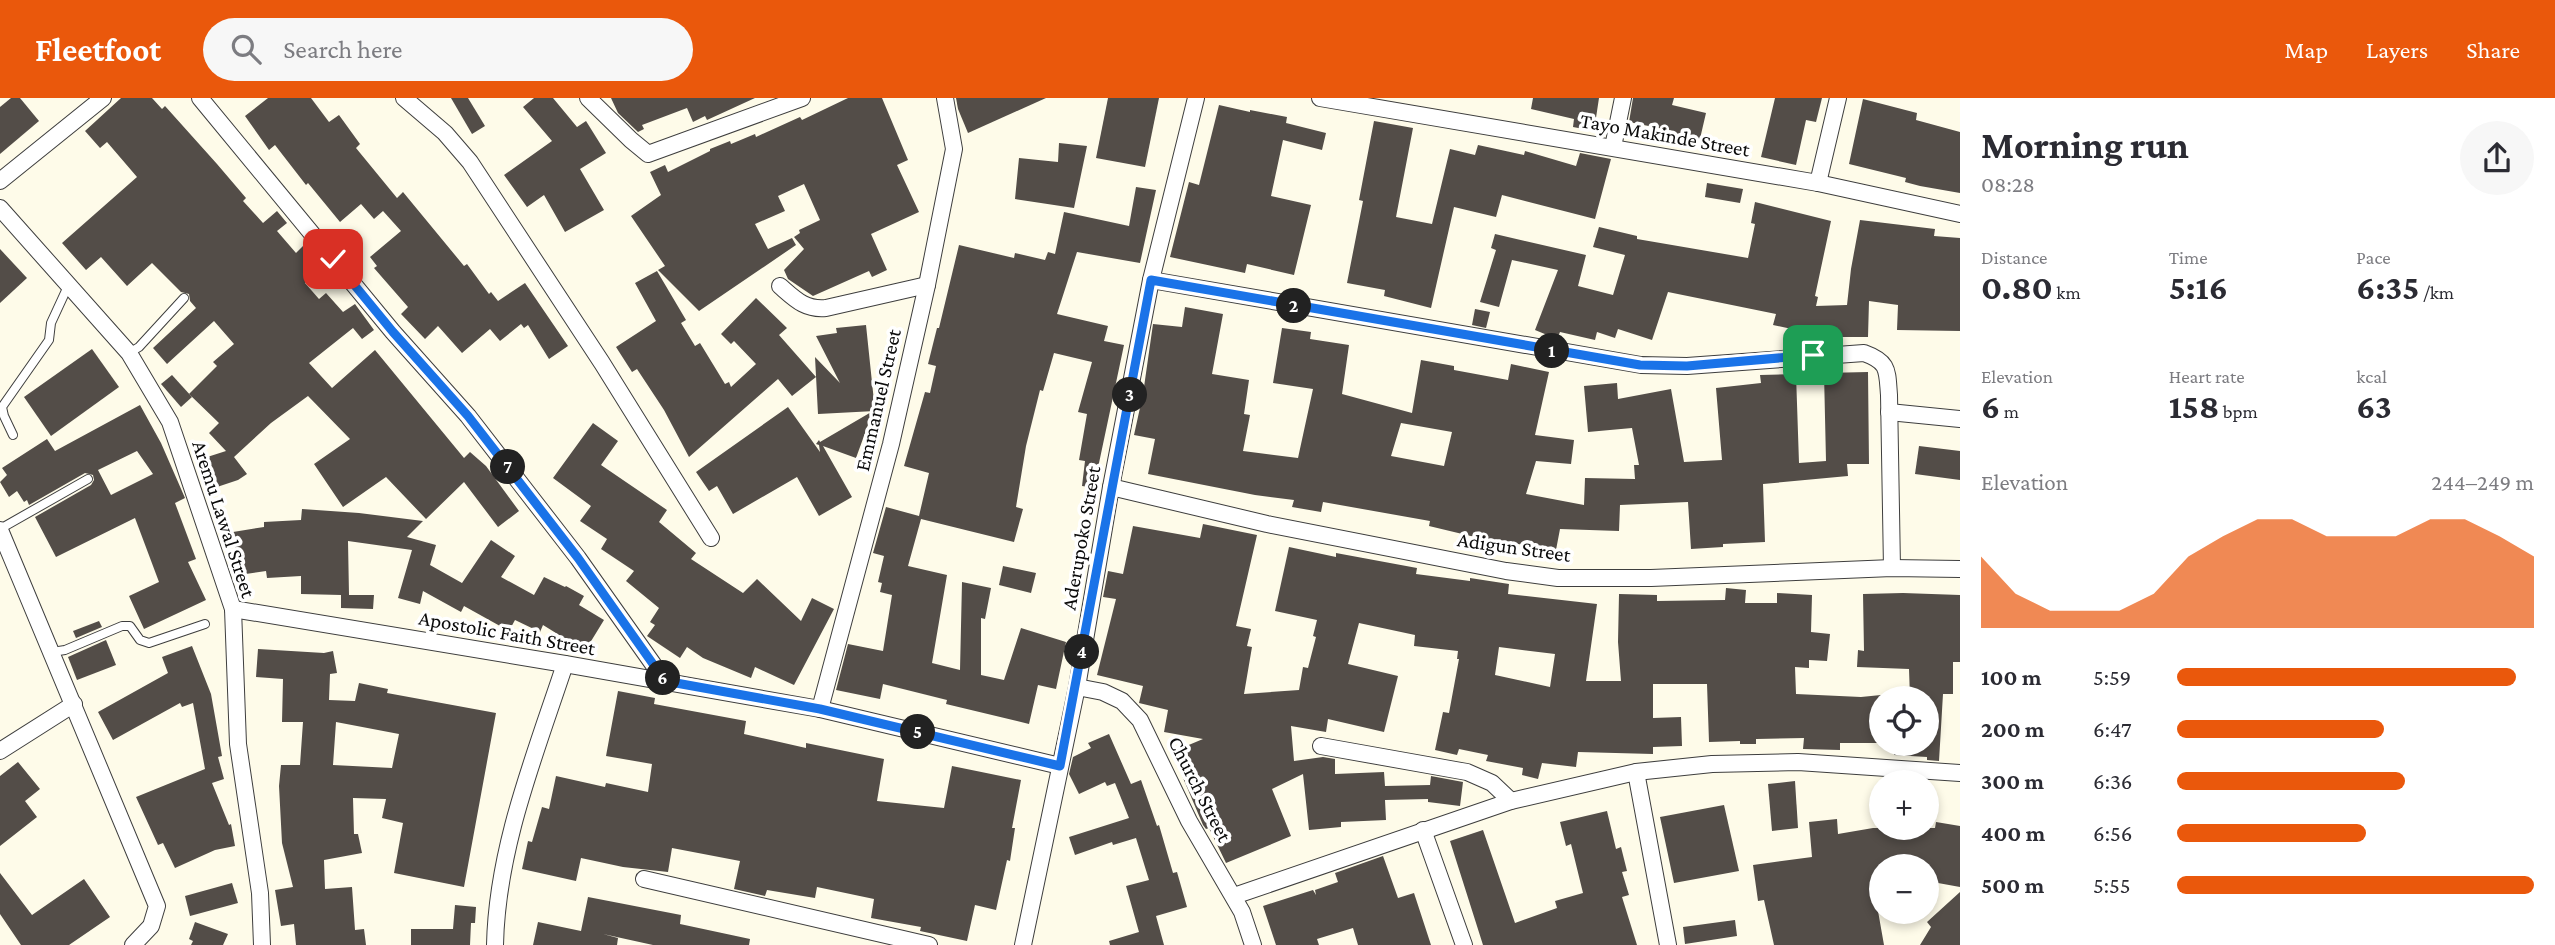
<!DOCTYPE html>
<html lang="en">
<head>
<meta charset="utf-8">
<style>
  :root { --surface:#fff; --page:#f7f7f7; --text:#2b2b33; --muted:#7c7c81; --accent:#ea580c }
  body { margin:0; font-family:"Crimson Pro",serif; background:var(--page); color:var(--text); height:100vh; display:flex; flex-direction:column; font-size:26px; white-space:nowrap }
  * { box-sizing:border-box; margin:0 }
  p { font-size:23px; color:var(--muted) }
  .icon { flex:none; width:38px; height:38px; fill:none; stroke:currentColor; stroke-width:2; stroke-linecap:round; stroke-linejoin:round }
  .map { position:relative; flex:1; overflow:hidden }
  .panel { display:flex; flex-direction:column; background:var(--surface); width:595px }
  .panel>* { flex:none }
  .tools { position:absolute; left:1869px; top:588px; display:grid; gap:14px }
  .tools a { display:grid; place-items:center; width:70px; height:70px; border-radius:50%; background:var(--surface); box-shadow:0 4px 10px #0003; font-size:35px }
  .pin { position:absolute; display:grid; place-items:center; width:60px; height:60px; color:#fff; margin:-30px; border-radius:14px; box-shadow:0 4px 10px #0006 }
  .km { position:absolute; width:35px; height:35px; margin:-18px; border-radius:50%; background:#222; color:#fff; font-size:19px; line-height:35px; text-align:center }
  .round { display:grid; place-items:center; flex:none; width:74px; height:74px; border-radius:37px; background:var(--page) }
  .headline { display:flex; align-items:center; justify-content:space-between; height:119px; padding:0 21px }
  h1 { font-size:38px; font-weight:700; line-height:52px }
  .figures { display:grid; grid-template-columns:repeat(3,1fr); gap:10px; height:119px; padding:7px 21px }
  .figures div { display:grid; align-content:center }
  .figures b { font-size:35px; font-weight:700 }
  .figures small { font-size:19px; font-weight:400 }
  .figures p { font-size:19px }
  .chart { height:196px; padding:14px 21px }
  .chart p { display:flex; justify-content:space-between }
  .chart svg { width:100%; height:126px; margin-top:7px; fill:var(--accent); opacity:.7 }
  ul { padding:0 21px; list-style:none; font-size:23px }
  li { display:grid; grid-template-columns:112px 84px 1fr; align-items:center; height:52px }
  li i { height:18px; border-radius:9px; background:var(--accent) }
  header { display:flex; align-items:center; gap:42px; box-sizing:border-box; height:98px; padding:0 35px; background:var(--accent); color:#fff }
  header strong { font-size:33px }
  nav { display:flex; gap:38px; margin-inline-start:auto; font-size:24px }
  .search { width:490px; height:63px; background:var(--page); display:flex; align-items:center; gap:18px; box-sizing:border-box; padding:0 24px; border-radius:38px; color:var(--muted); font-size:26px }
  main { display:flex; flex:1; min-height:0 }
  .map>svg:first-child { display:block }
  .building { fill:#534d48; fill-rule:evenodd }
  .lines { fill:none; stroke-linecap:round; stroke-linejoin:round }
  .lane-casing { stroke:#3e3e3e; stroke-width:10 }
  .street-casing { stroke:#3e3e3e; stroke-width:18 }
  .lane { stroke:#fff; stroke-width:8 }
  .street { stroke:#fff; stroke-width:16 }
  .route-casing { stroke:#fff; stroke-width:14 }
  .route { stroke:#1a73e8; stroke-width:9 }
  .labels { text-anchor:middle; stroke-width:7; stroke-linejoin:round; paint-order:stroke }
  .street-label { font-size:21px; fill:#0b0b0b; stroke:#fff }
</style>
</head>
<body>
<header>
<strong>Fleetfoot</strong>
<div class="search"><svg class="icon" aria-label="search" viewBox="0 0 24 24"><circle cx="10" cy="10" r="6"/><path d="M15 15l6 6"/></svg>Search here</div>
<nav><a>Map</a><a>Layers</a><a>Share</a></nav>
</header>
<main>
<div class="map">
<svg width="1960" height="847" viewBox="0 0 1960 847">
  <rect width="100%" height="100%" fill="#fefbe9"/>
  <!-- building -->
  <g class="building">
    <polygon points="11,0 20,0 39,23 0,56 0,9"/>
    <polygon points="121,0 152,0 162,11 165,8 217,66 246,100 243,103 263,125 277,113 287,125 277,133 296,155 304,147 318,161 315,163 321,170 305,185 319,201 326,195 343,214 355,206 374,232 362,241 353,230 309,265 332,290 375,252 464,360 470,354 486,368 519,413 498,429 464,384 426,421 386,379 343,409 314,366 350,341 308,298 271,325 234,359 247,376 238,382 211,391 201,361 226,353 209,335 219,325 189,296 217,268 213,264 234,246 214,223 167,266 153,250 196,210 190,203 189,196 181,194 152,165 127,188 101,159 86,172 62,145 137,79 107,44 100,50 85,33"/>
    <polygon points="268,0 311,0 329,24 339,17 360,46 356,50 397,100 403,94 464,168 467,166 489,196 491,194 498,203 525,185 568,248 549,261 528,227 524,230 521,226 500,243 490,231 462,255 438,228 425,241 401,216 408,209 374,170 377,168 370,159 401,133 383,113 374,121 361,106 340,124 308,85 306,87 275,47 269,52 245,18"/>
    <polygon points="451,0 468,0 485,28 472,36"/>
    <polygon points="534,0 553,0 577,29 586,23 606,55 580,71 604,112 565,134 544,97 527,109 504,77 552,43 523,9"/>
    <polygon points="611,0 755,0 707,22 705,18 693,24 687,10 642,27 644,31 638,34 618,15"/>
    <polygon points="848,0 882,0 908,62 897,67 919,114 871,136 887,172 872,179 869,173 813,198 788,181 784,172 804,151 794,139 800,135 799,132 820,122 804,86 778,98 785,113 755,126 768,151 792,140 796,147 699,213 658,172 665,168 631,118 661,97 650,74 665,67 668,74 710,53 710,51 730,43 731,46 755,36 756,39 800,19 802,22"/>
    <polygon points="956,0 1046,0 968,35 958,11"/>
    <polygon points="1108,0 1159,0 1145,69 1096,60"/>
    <polygon points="1533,0 1599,0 1594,33 1573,29 1574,21 1531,11"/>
    <polygon points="1633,0 1674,0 1672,7 1706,15 1699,45 1672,39 1673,33 1629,24"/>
    <polygon points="1775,0 1822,0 1816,24 1806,22 1796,67 1761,59"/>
    <polygon points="1863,1 1917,15 1916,22 1960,34 1960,95 1920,88 1905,84 1906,80 1849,66"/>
    <polygon points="1219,7 1250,14 1250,12 1287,19 1286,25 1326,35 1322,52 1283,42 1271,98 1311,107 1294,177 1247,166 1245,175 1170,159 1189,84 1199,87"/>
    <polygon points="1374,23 1413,30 1396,119 1432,126 1450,51 1475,57 1478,47 1524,57 1525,53 1576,68 1580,55 1611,61 1595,121 1502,97 1496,119 1454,109 1431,210 1384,198 1385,192 1347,185 1363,103 1359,102"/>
    <polygon points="1059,45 1087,48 1074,110 1015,101 1019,60 1058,64"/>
    <polygon points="1707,85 1743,91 1740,105 1705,99"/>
    <polygon points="1136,89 1156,92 1140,165 1077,154 1057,216 1108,228 1104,243 1124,247 1099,365 1096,390 1082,388 1085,363 1079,362 1087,316 1078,314 1092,264 1054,255 1043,293 1040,292 1026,348 1016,409 1023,411 1014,444 921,421 908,468 947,477 932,565 960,572 962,484 991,490 985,521 981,520 981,577 1004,582 1021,530 1066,544 1056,591 1038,587 1029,626 946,606 947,602 883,586 880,601 836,592 848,546 883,553 892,497 880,494 882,485 878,484 884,458 873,455 886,409 919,418 929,375 904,368 925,294 930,295 936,268 928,266 937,230 939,230 959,147 1014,160 1015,155 1045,162 1048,154 1055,156 1064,114 1129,128"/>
    <polygon points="1755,104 1831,123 1815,198 1818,199 1816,208 1847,207 1851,171 1860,122 1935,131 1934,138 1960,140 1960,233 1897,232 1898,207 1869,203 1868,239 1829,239 1773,227 1776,216 1668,194 1652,242 1618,231 1615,240 1597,234 1595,242 1560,234 1557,241 1535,232 1558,172 1512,162 1499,209 1480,204 1496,152 1491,150 1495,136 1586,157 1578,188 1613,197 1625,157 1593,149 1599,129 1637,138 1637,141 1748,160 1755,126 1751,125"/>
    <polygon points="0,151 27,180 0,205"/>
    <polygon points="657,173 686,222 681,225 695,248 700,245 725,286 729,284 731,289 756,266 734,243 731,246 721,236 756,200 787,230 779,237 816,279 792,298 778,281 689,359 664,312 637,271 632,274 616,249 656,223 635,185"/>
    <path d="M1185,209L1223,216L1212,276L1249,282L1244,316L1250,317L1243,353L1298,360L1313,291L1273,285L1282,230L1311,234L1310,241L1349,247L1342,296L1412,315L1421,262L1454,268V272L1508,282L1511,266L1549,274L1535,337L1574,342L1571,366L1536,363L1526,396L1584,407L1585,380L1635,381L1634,367H1639L1632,330L1588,334L1584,288L1617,285L1618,301L1671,291L1684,364L1722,362L1716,290L1761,285L1760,277L1796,276L1799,365L1826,363L1824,275L1868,274L1869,366H1847L1848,378L1763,386L1765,444L1723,446V449L1691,451L1688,404L1620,407L1619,433L1560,431L1556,452L1479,440L1429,428L1430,423L1323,404L1321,414L1292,409L1294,402L1255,397L1148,376L1155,341L1134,337L1143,296L1153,226L1182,229ZM1401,325L1452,334L1444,368L1391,358Z"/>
    <polygon points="1475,211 1490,214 1486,230 1472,227"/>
    <polygon points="866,227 875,313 818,316 815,259 840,285 816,238 837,235 836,230"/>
    <polygon points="92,251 119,289 51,338 24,299"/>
    <polygon points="172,277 192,299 181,309 161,286"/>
    <path d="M140,307L161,345L185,400L175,405L196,461L188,464L206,502L144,531L129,498L159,484L135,420L56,459L35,419L91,387L94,382L93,377L85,375L29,407L27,402L24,404L17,393L9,399L0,384L7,377L2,370L47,341L55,353ZM137,353L153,376L111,397L98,372Z"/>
    <polygon points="788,309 820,354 819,347 816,346 819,342 820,344 873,313 856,360 823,348 852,399 819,418 797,379 733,416 717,388 709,393 696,374"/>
    <polygon points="593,325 618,343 601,367 667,412 659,424 696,455 691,461 743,495 757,481 801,523 812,500 834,511 794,587 755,569 751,580 703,560 687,549 680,560 647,538 655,527 650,524 659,510 626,483 634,473 601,451 607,441 580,423 591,408 553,380"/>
    <polygon points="1919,348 1960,353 1960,382 1915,376"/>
    <polygon points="302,411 359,415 423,423 407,439 436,447 430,467 462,485 491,442 515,458 501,479 534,497 544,479 565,489 566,488 584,498 579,507 604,522 585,553 543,527 540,534 515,522 509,533 464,508 461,514 423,493 420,506 398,500 412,452 348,443 349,497 374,497 373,511 341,510 341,497 301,496 301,478 267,480 266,473 239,477 233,434 264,429 264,424 301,422"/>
    <path d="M1203,426L1257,437L1236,528L1251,531L1247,548L1252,549L1244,596L1299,592L1303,569L1308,570L1316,539L1313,538L1317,522L1275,513L1289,449L1336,459V455L1417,470L1416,476L1470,483V480L1509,486L1508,496L1597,506L1586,583H1621L1618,544L1619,496L1657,497V503L1725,502L1726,490L1746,492L1745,505H1777V495L1812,497L1811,534L1830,536L1827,563L1809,562V570L1795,569L1796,596L1861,599L1881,597V645H1840V652L1803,651L1804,640L1756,641V646H1740V643L1709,644L1707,586H1653V620L1681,619L1682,648L1653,649V656L1578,654L1576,669L1542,665L1538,681L1522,677L1523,670L1486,663L1488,657L1459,651L1457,657L1435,652L1443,614L1449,615L1459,561H1457L1458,553L1414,548L1415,537L1359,525L1348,566L1398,578L1384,634L1328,621L1326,634L1291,628L1294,663L1323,659L1335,661V676L1384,674L1385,688L1430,687L1431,678L1463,684L1460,708L1428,704V701L1385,702L1386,722L1341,724V729L1309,732L1303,676L1272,691L1291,738L1226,765L1209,730L1206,731L1203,727L1172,654L1203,641L1164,634L1168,612L1139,605L1143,588L1097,577L1116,501L1103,499L1108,473L1123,476L1133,428L1200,440ZM1499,549L1555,556L1550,589L1495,577Z"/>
    <polygon points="1003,468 1036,475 1031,495 999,487"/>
    <polygon points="1903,495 1960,497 1960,564 1953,564 1953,596 1943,596 1939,663 1927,662 1927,659 1894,657 1894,646 1927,646 1927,600 1910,600 1909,571 1857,569 1858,552 1864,553 1863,496"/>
    <polygon points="99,523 102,529 76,540 73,533"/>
    <polygon points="106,542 116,567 77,582 68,559"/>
    <polygon points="192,548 211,596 222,658 218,659 224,681 212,685 229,727 231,726 235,748 215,752 175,770 163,745 158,747 136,699 205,671 193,605 182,609 180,605 113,642 98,614 168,575 162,559"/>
    <path d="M258,551L324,555L333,553L337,575L330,576L329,602L355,603L359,585L388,591L387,595L496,615L464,789L394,775L403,725L382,720L386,701L353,700L354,736H358L362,755L324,762L325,791L352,789L355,832L364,831L366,847H296L294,826L281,828L275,792L293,789L282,745L279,688L281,667H300L303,624H282L283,581L256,579ZM336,624L399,636L392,670L333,667Z"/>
    <polygon points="618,593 655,600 654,606 746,623 744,636 806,650 806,645 884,661 877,703 944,710 952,668 1021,682 1012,730 1015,730 1010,763 1007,762 996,812 975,807 967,843 920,833 921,829 871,820 874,801 817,789 815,800 767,792 765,798 734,791 740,763 672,750 668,774 623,769 581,760 576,783 522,771 528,743 532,744 542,709 549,711 556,678 605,689 606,685 648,694 652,666 606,658"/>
    <polygon points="1109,636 1131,686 1141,682 1157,728 1159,727 1173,775 1177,774 1187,809 1156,818 1164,847 1110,847 1109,843 1139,834 1126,788 1149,782 1136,740 1113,747 1112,744 1075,757 1069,739 1129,720 1115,685 1107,688 1105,684 1079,696 1069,676 1073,659 1091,650 1088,645"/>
    <polygon points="18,664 40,691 25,703 37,719 0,748 0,678"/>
    <polygon points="1795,683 1798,730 1772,733 1768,686"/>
    <polygon points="1724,707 1739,773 1674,785 1660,719"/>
    <polygon points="1607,713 1616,751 1621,749 1627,773 1622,774 1629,797 1622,799 1637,847 1483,847 1450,743 1483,732 1515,825 1557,810 1555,803 1583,795 1571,746 1566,748 1560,724"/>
    <polygon points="1837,721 1838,736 1873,730 1881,730 1881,733 1902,733 1903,730 1935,730 1936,724 1960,728 1960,789 1927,783 1927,768 1881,768 1881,780 1872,779 1884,847 1774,847 1764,802 1758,803 1753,767 1812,759 1809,724"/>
    <polygon points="1383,758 1398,800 1414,795 1431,847 1358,847 1353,830 1317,841 1319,847 1276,847 1263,808 1313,792 1316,797 1315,792 1338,784 1335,775"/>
    <polygon points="0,775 32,817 84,781 110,819 69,847 21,847 0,816"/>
    <polygon points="232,785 238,805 190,818 185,798"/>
    <polygon points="1960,794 1960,847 1920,847 1931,829 1927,824"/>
    <polygon points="588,799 681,817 680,826 750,841 749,847 653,847 603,836 618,840 617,847 533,847 538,824 581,833"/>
    <polygon points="455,807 476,809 475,825 471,825 470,847 411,847 411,831 453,831"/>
    <polygon points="1735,822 1737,838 1685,846 1683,829"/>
    <polygon points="195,824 228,836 223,847 191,847 193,843 189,841"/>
  </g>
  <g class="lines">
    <defs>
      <g id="lane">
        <polyline points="129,255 139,249 184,200"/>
        <polyline points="13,337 4,318 2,309 49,242 51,225 69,186"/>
        <polyline points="0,431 88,381"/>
        <polyline points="52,554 65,552 122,528 130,528 140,542 149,545 205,526"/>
      </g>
      <g id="street">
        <polyline points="200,0 393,234 468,318 578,460 665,583"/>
        <polyline points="404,0 445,35 470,64 602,265 711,440"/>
        <polyline points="588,0 631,42 648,56 802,0"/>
        <polyline points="1320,0 1818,85 1960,116"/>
        <polyline points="1613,49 1623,0"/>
        <polyline points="0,83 103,0"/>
        <polyline points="1818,85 1838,0"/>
        <polyline points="0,110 129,255 170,324 233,511 238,646 260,795 262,847"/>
        <path d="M1151,182L1641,267L1687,268L1864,255C1889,264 1887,272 1889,297L1892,470"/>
        <path d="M780,188C795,201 805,212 826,210L927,187"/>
        <polyline points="1889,314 1960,321"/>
        <polyline points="1111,389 1267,426 1506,473 1558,480 1651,480 1892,470 1960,471"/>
        <polyline points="0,432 157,808 151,828 133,847"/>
        <polyline points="233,511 565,566 820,611 1060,668"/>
        <polyline points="1077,589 1103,594 1122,603 1140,622 1189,723 1242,814 1253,847"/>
        <polyline points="820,611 891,346 927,187 954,51 945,0"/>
        <polyline points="1321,648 1467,674 1492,685 1511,703"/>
        <polyline points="0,653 74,606"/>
        <polyline points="1636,674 1668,847"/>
        <polyline points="1423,732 1464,847"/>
        <polyline points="644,781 929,847"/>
        <polyline points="1234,798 1511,703 1636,674 1712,666 1798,664 1960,675"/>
        <path d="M495,847C497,750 535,657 565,566"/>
        <polyline points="1023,847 1077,589 1111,389 1151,182 1196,0"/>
      </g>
    </defs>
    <!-- lane casing -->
    <use href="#lane" class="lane-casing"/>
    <!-- street casing -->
    <use href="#street" class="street-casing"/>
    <!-- lane -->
    <use href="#lane" class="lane"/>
    <!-- street -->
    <use href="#street" class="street"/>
  </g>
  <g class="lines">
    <defs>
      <polyline id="route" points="333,161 393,234 468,318 578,460 665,583 820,611 1060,668 1151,182 1640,267 1687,268 1813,257"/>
    </defs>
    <!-- route casing -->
    <use href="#route" class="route-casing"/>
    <!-- route -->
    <use href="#route" class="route"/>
  </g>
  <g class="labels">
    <!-- street labels -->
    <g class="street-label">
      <text transform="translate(1665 37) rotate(10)" y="7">Tayo Makinde Street</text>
      <text transform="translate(878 302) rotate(-77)" y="7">Emmanuel Street</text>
      <text transform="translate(224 421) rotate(72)" y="7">Aremu Lawal Street</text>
      <text transform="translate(1081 440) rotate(-80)" y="7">Aderupoko Street</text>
      <text transform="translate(1514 449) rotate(8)" y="7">Adigun Street</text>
      <text transform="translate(507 535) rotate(10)" y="7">Apostolic Faith Street</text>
      <text transform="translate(1200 691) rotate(63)" y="7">Church Street</text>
    </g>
  </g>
</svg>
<div class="tools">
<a><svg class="icon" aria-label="locate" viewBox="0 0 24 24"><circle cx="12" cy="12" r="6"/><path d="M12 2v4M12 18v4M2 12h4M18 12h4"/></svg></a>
<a>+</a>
<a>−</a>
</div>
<div class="pin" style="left:1813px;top:257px;background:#1e9e55"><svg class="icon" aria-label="arrive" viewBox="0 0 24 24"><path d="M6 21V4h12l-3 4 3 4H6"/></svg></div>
<div class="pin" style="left:333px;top:161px;background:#d93025"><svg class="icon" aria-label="check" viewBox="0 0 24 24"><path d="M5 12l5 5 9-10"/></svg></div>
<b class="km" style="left:1552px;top:253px">1</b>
<b class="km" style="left:1294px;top:208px">2</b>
<b class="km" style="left:1130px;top:297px">3</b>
<b class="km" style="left:1082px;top:554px">4</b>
<b class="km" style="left:918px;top:634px">5</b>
<b class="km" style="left:663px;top:580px">6</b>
<b class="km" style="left:508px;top:369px">7</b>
</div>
<section class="panel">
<div class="headline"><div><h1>Morning run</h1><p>08:28</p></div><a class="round"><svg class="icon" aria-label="share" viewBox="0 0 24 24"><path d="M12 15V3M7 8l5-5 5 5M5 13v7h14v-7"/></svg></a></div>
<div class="figures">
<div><p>Distance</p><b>0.80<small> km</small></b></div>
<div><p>Time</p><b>5:16</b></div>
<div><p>Pace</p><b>6:35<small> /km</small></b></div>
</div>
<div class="figures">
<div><p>Elevation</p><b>6<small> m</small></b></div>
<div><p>Heart rate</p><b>158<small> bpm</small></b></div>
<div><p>kcal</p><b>63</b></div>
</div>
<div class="chart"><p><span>Elevation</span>244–249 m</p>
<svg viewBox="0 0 160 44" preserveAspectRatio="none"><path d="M0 44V19L10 32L20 38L30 38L40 38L50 32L60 19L70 12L80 6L90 6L100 12L110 12L120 12L130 6L140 6L150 12L160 19V44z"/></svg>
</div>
<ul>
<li><b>100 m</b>5:59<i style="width:95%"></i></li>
<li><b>200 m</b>6:47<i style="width:58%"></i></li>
<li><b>300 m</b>6:36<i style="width:64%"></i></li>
<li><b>400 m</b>6:56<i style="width:53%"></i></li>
<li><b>500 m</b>5:55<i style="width:100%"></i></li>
</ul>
</section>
</main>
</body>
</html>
